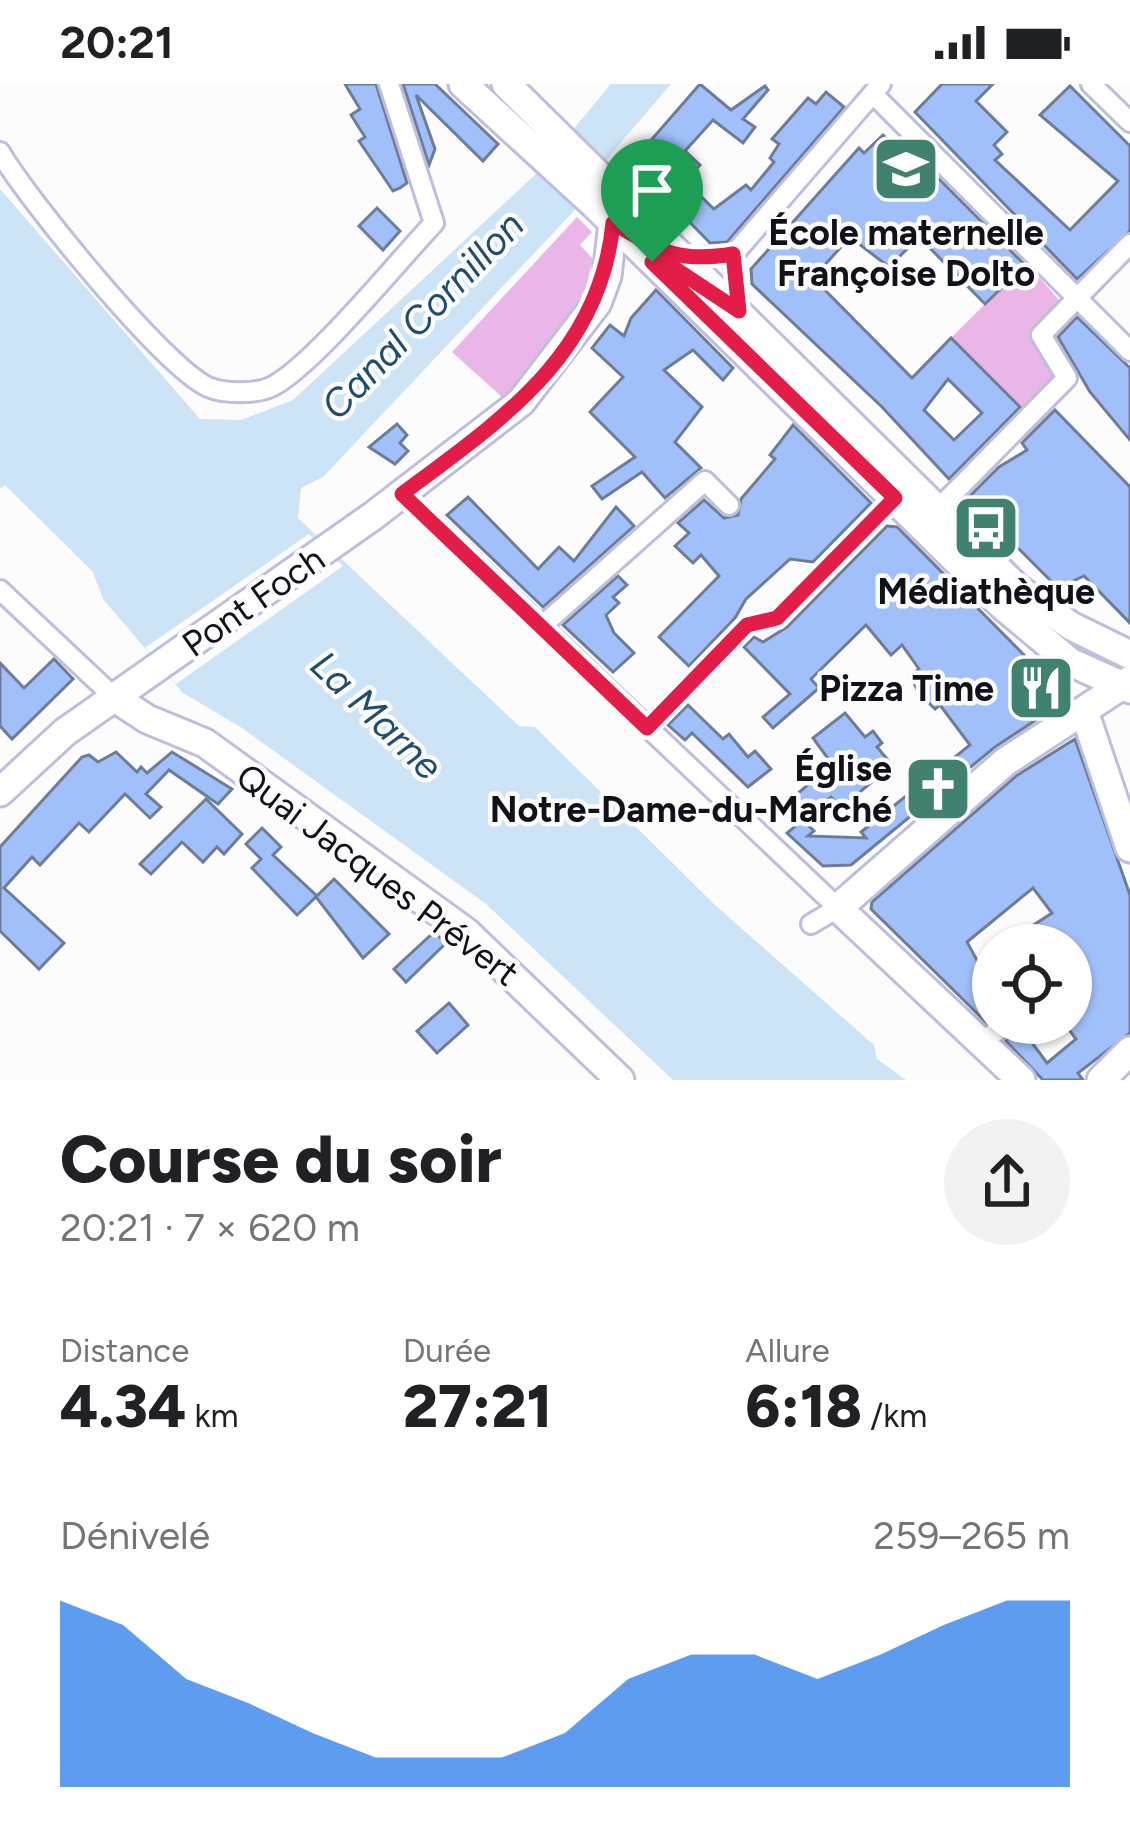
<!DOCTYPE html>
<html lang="fr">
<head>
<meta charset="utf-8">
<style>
  :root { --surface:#fff; --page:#f2f2f2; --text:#202124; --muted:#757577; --accent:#1a73e8 }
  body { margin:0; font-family:Figtree,sans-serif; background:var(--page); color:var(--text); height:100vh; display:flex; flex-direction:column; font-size:45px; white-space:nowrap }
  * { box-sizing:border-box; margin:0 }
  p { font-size:39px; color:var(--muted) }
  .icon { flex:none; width:66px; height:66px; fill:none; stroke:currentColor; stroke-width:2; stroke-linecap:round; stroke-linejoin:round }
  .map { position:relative; height:996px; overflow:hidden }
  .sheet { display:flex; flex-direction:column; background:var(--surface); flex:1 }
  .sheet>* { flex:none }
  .tools { position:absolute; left:972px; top:840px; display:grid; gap:24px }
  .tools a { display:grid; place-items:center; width:120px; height:120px; border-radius:50%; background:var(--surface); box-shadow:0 3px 9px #0004; font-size:60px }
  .pin { position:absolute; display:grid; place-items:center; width:102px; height:102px; color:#fff; margin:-123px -51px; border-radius:50% 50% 50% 0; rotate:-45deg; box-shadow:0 0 12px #0007 }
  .pin .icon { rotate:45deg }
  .round { display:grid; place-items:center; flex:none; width:126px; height:126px; border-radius:63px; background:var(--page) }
  .head { display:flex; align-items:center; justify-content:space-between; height:204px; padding:0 60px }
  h1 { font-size:66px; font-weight:800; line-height:90px }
  .stats { display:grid; grid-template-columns:repeat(3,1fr); gap:18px; height:204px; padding:12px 60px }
  .stats div { display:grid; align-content:center }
  .stats b { font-size:60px; font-weight:800 }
  .stats small { font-size:33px; font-weight:400 }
  .stats p { font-size:33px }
  .chart { height:336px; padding:24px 60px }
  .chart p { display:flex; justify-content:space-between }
  .chart svg { width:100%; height:216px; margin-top:12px; fill:var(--accent); opacity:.7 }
  .status { display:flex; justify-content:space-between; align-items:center; height:84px; padding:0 60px; background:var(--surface); direction:ltr }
  .status svg { height:33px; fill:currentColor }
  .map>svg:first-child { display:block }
  .green { fill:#eab6e7 }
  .water { fill:#cce4f6 }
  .pier { fill:#fcfcfc }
  .building { fill:#a1c0fa; stroke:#6e7d97; stroke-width:3; fill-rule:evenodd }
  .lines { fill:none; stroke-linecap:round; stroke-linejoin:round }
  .street-casing { stroke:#bebede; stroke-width:24 }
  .secondary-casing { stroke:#bebede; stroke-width:33 }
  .street { stroke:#fff; stroke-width:18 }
  .secondary { stroke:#fff; stroke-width:27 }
  .route-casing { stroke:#fff; stroke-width:24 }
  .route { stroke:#e11d48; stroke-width:15 }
  .labels { text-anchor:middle; stroke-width:9; stroke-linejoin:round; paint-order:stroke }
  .poi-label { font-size:36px; font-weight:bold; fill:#11111c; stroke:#fcfcfc }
  .street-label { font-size:36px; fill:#11111c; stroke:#fcfcfc }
  .water-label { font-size:39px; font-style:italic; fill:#1f4d6b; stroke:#fcfcfc }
</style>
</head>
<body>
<div class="status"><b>20:21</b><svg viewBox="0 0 49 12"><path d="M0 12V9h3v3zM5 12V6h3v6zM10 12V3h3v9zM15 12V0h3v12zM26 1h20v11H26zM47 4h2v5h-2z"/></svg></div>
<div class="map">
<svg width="1130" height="996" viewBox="0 0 1130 996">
  <rect width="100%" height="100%" fill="#fcfcfc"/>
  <!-- green -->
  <g class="green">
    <polygon points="577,133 592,148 580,161 593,175 585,206 560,245 503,314 452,268"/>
    <polygon points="1026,179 1061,218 1033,247 1058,291 1024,326 951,254"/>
  </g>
  <!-- water -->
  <polygon class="water" points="611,0 671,0 611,70 572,129 323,393 301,404 298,434 519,642 535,643 715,821 874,961 877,975 906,996 673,996 486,820 242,644 183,609 103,515 93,488 5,401 0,405 0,105 200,335 241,336 293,316 537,89"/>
  <!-- pier -->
  <polygon class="pier" points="309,450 343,482 176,600 145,564"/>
  <!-- building -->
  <g class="building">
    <polygon points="345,0 376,0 407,99 400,104 393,107 359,57 365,53 351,31 360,25"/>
    <polygon points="403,0 435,0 498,60 483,77 416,11 435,65 429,81"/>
    <polygon points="700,0 731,26 765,2 768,6 743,35 755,43 743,59 713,36 685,67 700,81 685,97 714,125 746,101 751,106 774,78 770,74 779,60 772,55 808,14 816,20 826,8 844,23 727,158 710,159 640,87 649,78 639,70"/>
    <polygon points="942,0 993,0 976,17 1007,48 994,61 1002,70 995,76 1070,146 1118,97 1040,31 1070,2 1130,62 1130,147 1077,195 915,28"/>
    <path d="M883,51L893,61L899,55L1025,181L985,220L919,153L889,183L850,153L813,194L912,294L951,254L1020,323L949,395L882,323L752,200L751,185L859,64L864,69ZM948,295L982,329L954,356L924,326Z"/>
    <polygon points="377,124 400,147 383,166 359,142"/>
    <polygon points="656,206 733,284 723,296 693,266 664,286 702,323 675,358 701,384 665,414 642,388 602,415 592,402 635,373 590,328 623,293 592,264 610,241 624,252 631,234"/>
    <polygon points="1077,233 1130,284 1130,356 1090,308 1058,253"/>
    <polygon points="1055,326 1130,403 1130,539 1084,492 1058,504 968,414 999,383 1027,366 1022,359"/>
    <polygon points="397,340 407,351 400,359 408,367 395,380 369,363"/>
    <polygon points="793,341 871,419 813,478 790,475 746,515 735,534 689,582 659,553 719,492 701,471 693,479 675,462 689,449 678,439 704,416 724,434 738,431 741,415 775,375 770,371"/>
    <polygon points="468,413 538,485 559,463 574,477 616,423 634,442 543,523 447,431"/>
    <polygon points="887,442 897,443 1025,572 1063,618 995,663 851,781 823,782 787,749 803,736 814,747 808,752 866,754 861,748 970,661 940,621 935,625 919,609 910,592 919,585 902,561 891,571 866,541 811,595 819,604 773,644 763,633 790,610 744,563 754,553 763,558 787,543"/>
    <polygon points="618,492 627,501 613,513 619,519 606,531 614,549 634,569 613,588 563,541"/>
    <polygon points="54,575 73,595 12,655 0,642 0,579 24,604"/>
    <polygon points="688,621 723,655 729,650 748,673 755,667 771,685 748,703 692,649 685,656 668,641"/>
    <polygon points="845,629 865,653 873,647 882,659 877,663 892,681 841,724 831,713 805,735 789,717 832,680 813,654"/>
    <polygon points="1075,655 1130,811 1130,949 1078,989 1083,996 1043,996 1006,957 1022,939 1045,939 1027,952 1047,979 1076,955 1064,939 1071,939 1071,861 1061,856 1013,861 1021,849 1052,829 1033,804 967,858 993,906 993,933 986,938 871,825 872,818 1016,692"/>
    <polygon points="116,668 137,688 141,683 147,689 172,668 232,705 218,720 169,686 146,710 161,723 150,734 125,710 89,748 79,739 40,781 32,773 4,804 64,859 39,885 0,847 0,763 82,673 89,671 98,678"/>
    <polygon points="206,715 242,750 224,770 217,763 203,778 182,758 151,790 140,780"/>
    <polygon points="262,744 281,763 273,771 317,812 297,831 252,784 261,775 246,760"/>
    <polygon points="334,795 389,850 363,874 316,813"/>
    <polygon points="434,848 446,859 406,898 394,885"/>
    <polygon points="449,919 468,941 437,969 417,947"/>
  </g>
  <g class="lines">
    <defs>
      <g id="street">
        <polyline points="1091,0 1130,38"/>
        <polyline points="873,10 1130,267"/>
        <path d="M0,68C27,115 163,282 208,303C224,310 256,310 271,303C311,284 399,176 434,139L389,0"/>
        <polyline points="733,171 881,0"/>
        <polyline points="733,171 739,227"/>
        <polyline points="679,174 733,171"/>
        <polyline points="402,410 838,824 811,840"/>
        <polyline points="938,425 1067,294 1041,251 1130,160"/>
        <polyline points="0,506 115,614"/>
        <polyline points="543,541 705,397 729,421"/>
        <polyline points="647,644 747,541 777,534 895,414"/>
        <polyline points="982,957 1009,939"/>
      </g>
      <g id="secondary">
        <polyline points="463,0 595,121 1003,522 1070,578 1130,605"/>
        <polyline points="506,0 1018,505 1071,542 1130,571"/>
        <polyline points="115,614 147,635 205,659 466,848 620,996"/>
        <polyline points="1085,630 1130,764"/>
        <polyline points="0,708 65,648 373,432 521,318 597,219 607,192 613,139"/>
        <polyline points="1021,996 838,824 1005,678 1130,596"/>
        <polyline points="1101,996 1130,967"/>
      </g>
    </defs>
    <!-- street casing -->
    <use href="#street" class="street-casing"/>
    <!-- secondary casing -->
    <use href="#secondary" class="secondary-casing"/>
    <!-- street -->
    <use href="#street" class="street"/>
    <!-- secondary -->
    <use href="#secondary" class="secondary"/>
  </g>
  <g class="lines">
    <defs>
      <path id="route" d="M613,139C661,167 676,179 733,170L739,227L674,184L652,178L895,414L777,534L747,541L647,644L402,410C501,336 600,271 613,139Z"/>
    </defs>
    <!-- route casing -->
    <use href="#route" class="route-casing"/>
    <!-- route -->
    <use href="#route" class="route"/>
  </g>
  <!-- icons -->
  <defs>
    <symbol id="school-square" viewBox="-11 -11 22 22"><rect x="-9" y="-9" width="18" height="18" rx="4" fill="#418170" stroke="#fcfcfc"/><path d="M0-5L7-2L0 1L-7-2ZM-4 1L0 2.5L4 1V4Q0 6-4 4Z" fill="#fff"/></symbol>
    <symbol id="bus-square" viewBox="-11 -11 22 22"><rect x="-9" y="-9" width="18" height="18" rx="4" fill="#418170" stroke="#fcfcfc"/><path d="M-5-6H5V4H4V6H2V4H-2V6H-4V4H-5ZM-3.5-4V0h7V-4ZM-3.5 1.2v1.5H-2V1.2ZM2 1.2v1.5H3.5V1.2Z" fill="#fff"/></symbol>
    <symbol id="restaurant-square" viewBox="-11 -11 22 22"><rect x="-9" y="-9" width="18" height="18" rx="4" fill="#418170" stroke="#fcfcfc"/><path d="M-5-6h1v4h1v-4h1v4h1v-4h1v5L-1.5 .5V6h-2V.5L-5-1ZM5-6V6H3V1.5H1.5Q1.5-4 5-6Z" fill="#fff"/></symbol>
    <symbol id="church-square" viewBox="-11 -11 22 22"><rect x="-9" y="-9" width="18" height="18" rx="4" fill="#418170" stroke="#fcfcfc"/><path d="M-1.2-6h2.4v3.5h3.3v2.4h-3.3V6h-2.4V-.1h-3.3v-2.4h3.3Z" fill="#fff"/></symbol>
  </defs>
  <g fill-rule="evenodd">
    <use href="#school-square" x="868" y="47" width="76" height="76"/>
    <use href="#bus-square" x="948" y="406" width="76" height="76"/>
    <use href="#restaurant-square" x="1003" y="566" width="76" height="76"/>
    <use href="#church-square" x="900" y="667" width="76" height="76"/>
  </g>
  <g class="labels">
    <!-- poi labels -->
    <g class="poi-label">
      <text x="906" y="161">École maternelle<tspan x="906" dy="41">Françoise Dolto</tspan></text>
      <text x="986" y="520">Médiathèque</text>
      <text x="994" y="617" text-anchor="end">Pizza Time</text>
      <text x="892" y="697" text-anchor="end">Église<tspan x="892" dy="41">Notre-Dame-du-Marché</tspan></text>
    </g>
    <!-- street labels -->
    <g class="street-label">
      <text transform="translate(253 517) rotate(-35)" y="13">Pont Foch</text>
      <text transform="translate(378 790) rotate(37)" y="13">Quai Jacques Prévert</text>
    </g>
    <!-- water labels -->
    <g class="water-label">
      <text transform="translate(422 231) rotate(-46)" y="14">Canal Cornillon</text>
      <text transform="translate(377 631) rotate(44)" y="14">La Marne</text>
    </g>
  </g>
</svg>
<div class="tools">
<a><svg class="icon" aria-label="locate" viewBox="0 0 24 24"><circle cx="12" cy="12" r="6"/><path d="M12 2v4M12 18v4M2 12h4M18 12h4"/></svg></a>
</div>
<div class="pin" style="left:652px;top:178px;background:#1e9e55"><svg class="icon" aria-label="arrive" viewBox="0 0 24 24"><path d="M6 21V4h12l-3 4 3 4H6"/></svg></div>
</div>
<section class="sheet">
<div class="head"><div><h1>Course du soir</h1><p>20:21 · 7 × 620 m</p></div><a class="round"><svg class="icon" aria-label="share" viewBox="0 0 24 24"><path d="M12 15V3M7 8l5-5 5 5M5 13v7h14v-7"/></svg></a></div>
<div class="stats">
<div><p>Distance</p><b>4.34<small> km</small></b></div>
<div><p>Durée</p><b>27:21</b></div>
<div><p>Allure</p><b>6:18<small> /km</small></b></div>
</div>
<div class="chart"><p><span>Dénivelé</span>259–265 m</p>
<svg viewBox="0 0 160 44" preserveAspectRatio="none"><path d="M0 44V6L10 11L20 22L30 27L40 33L50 38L60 38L70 38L80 33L90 22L100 17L110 17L120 22L130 17L140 11L150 6L160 6V44z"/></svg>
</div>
</section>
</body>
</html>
